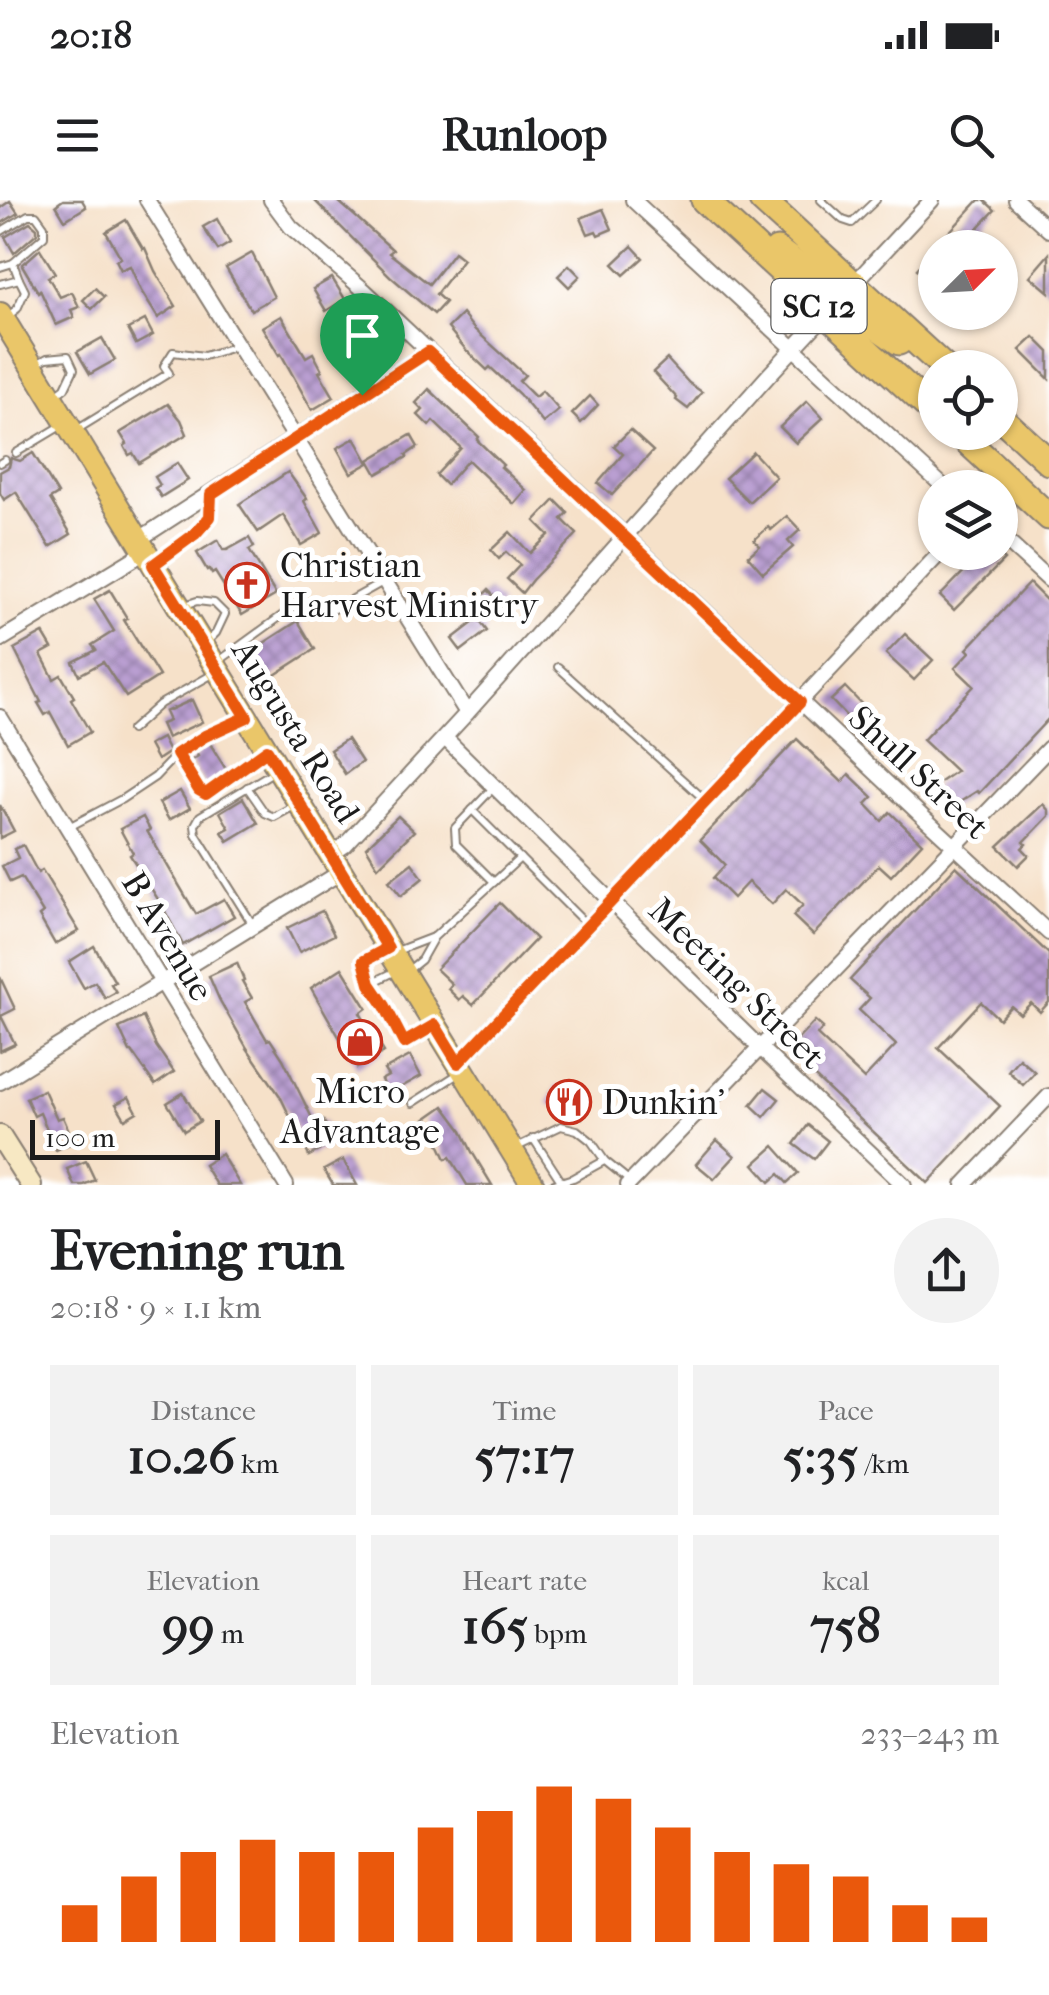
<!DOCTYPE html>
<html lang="en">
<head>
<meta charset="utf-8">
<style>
  :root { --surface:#fff; --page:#f2f2f2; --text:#202124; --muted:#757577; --accent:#ea580c }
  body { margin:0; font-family:"IM FELL French Canon",serif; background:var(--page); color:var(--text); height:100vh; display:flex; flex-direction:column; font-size:38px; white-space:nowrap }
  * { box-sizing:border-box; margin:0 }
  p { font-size:32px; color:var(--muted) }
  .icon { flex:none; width:55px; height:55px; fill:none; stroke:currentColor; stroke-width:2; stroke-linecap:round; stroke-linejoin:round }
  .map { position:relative; height:985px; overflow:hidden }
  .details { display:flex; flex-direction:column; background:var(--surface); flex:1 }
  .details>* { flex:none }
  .needle { width:65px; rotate:66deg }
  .buttons { position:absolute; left:918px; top:30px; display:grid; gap:20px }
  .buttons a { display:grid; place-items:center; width:100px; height:100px; border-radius:50%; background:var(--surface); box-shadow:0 2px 8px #0004; font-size:50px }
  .scale { position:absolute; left:30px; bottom:25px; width:190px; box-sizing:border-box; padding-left:10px; border:5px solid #1c1c1c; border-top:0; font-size:28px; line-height:35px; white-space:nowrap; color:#1c1c1c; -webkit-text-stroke:8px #fff; paint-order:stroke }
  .pin { position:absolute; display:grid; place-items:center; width:85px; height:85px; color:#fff; margin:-102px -42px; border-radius:50% 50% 50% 0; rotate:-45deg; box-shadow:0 0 10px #0007 }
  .pin .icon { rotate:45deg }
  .round { display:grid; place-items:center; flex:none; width:105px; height:105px; border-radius:52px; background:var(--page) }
  .overview { display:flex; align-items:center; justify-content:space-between; height:170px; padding:0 50px }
  h1 { font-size:55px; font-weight:700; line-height:75px }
  .stats { display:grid; grid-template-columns:repeat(3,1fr); gap:15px; height:170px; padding:10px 50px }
  .stats div { display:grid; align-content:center; border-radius:0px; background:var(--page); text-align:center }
  .stats b { font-size:50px; font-weight:700 }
  .stats small { font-size:28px; font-weight:400 }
  .stats p { font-size:28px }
  .chart { height:280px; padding:20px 50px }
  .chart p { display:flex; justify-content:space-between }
  .chart svg { width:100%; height:180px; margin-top:10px; stroke:var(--accent); stroke-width:6 }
  .status { display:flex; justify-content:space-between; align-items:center; height:70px; padding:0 50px; background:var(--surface); direction:ltr }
  .status svg { height:28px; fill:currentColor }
  header { display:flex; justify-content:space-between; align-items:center; height:130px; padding:0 50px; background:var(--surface); font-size:45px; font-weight:700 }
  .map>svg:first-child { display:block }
  .building { fill:url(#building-cross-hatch) }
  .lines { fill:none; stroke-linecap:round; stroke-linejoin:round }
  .lane-casing { stroke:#897e72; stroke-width:10 }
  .street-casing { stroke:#897e72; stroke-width:18 }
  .secondary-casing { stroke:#897e72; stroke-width:24 }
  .primary-casing { stroke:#897e72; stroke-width:26 }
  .highway-casing { stroke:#897e72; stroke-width:29 }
  .lane { stroke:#fff; stroke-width:6 }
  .street { stroke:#fff; stroke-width:14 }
  .secondary { stroke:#f7e8c3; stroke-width:20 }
  .primary { stroke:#eac669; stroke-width:22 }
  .highway { stroke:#eac669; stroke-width:25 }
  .route-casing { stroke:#fff; stroke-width:20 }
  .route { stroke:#ea580c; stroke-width:12 }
  .labels { text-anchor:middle; stroke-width:10; stroke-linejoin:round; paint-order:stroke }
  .shield { fill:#fff; stroke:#606060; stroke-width:2.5 }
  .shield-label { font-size:32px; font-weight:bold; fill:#1c1c1c }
  .poi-label { font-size:35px; fill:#1c1c1c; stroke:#fff; text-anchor:start }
  .street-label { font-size:35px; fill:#1c1c1c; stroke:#fff }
</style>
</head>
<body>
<div class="status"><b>20:18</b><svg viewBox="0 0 49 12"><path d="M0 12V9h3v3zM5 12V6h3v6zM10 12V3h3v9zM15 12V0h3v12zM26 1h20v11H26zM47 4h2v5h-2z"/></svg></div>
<header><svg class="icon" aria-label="menu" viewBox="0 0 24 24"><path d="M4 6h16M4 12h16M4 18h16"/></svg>Runloop<svg class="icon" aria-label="search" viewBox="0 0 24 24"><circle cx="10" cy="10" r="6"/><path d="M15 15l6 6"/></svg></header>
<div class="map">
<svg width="1049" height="985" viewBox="0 0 1049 985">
  <defs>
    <pattern id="building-cross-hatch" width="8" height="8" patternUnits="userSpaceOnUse" patternTransform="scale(2.5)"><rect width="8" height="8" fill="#ba9fd2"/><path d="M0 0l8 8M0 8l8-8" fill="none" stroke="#9681aa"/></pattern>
  </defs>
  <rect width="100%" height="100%" fill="#fff"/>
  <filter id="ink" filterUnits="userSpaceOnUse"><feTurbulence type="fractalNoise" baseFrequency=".01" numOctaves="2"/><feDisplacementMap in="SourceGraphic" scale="20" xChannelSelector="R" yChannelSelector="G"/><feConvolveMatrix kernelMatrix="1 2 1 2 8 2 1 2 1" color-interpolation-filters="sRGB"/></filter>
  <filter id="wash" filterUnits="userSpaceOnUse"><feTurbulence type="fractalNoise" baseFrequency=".0048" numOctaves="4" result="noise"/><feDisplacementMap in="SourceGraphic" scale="40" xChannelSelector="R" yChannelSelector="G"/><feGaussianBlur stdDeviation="2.25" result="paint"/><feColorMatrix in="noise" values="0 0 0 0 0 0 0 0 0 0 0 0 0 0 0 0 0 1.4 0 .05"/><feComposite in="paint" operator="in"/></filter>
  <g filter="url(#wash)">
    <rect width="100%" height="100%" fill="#f6e1c9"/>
    <g id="blocks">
      <!-- building -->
      <g class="building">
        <polygon points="63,0 82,0 86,7 65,20 56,5"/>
        <polygon points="314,0 337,0 393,50 389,53 429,84 454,52 463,59 436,94 445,102 434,114 390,76"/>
        <polygon points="979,0 984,0 995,10 959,48 949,48 942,40"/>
        <polygon points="10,1 18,13 0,24 0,8"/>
        <polygon points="603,9 612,29 598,35 596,31 588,34 581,18"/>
        <polygon points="217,19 230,43 218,50 203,27"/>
        <polygon points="126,20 143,49 145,48 155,71 176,106 158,118 141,91 130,66 121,70 116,60 121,58 106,32"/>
        <polygon points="30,22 37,28 37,33 14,53 5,37"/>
        <polygon points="632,46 643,58 624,75 613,64"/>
        <polygon points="40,49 55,73 48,77 60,97 72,92 79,107 71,110 74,117 56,125 40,90 38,92 22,65"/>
        <polygon points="252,53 274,97 251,110 226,68"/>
        <polygon points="1049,54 1049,92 1030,76"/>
        <polygon points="929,56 935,61 935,84 917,69"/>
        <polygon points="569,65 580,76 569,87 558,76"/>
        <polygon points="332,78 345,99 326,111 313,89"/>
        <polygon points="95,88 104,97 92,109 83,100"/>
        <polygon points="462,114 474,129 525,175 519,181 535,197 542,191 559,210 543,223 519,194 490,167 487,170 467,151 448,128"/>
        <polygon points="281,116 306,157 313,153 322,170 319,172 334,197 312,210 281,154 279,155 262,127"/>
        <polygon points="145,120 153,135 136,144 128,129"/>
        <polygon points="1034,137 1049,152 1049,179 1020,150"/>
        <polygon points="102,138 115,160 90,174 77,152"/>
        <polygon points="365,140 395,144 394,157 364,154"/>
        <polygon points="667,159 689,183 702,192 688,209 676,200 677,198 653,172"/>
        <polygon points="429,189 479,237 477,240 503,265 501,267 526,290 514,304 468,260 446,285 436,275 461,248 433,221 429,226 418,215 423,210 416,203"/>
        <polygon points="590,196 598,205 581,223 572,214"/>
        <polygon points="807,201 823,218 796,243 780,227"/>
        <polygon points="168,204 181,220 187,234 139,263 133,253 129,255 124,246 127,244 120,233"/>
        <polygon points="630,230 653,251 612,295 598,283 623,254 614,246"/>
        <polygon points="411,235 418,247 406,255 407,257 377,274 369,260"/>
        <polygon points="355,238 369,263 351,273 337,248"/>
        <polygon points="753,252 776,277 749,302 725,278"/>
        <polygon points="33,253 58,294 50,299 71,334 50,347 16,292 4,300 0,293 0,272 9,267 11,258 20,261"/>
        <polygon points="177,263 188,280 161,297 155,288 160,285 155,277"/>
        <polygon points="288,272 307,299 304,301 322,333 301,345 283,315 258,332 239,304"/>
        <polygon points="555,300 568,313 562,319 577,334 532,380 522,393 507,379 520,365 506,352 499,359 491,350 510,332 530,353 549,335 535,321"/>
        <polygon points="787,316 800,330 788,341 793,347 763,373 748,356 760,346 754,340 768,327 771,330"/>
        <polygon points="249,338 254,347 249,350 276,395 242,415 215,372 212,374 209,369 207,370 197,353 218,340 223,350 227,350"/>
        <polygon points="983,352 996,352 1004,360 954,410 940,396"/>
        <polygon points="1029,383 1049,403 1049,518 979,593 977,591 949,609 934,586 956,571 923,540 974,486 955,468 970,452 967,449"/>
        <polygon points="110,390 127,418 124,420 159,476 126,497 103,462 79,475 73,462 96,450 92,445 114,431 94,399"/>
        <polygon points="488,390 502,404 487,418 474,404"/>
        <polygon points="478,419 487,431 461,451 452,439"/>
        <polygon points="298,421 315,449 267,480 250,452"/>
        <polygon points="43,433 52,448 41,454 54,479 61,475 74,497 71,499 90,532 68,545 50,512 45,515 38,503 41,502 14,449"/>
        <polygon points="905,434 933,460 914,480 886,454"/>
        <polygon points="845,487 869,512 855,525 831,500"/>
        <polygon points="192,500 202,522 167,538 161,524 169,521 165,512"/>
        <polygon points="162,538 169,552 157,560 149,545"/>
        <polygon points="347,539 362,562 345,574 330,550"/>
        <polygon points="797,539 842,582 849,574 873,597 866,604 882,621 890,612 922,643 891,676 879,665 813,735 793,716 803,705 786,689 772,704 748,682 733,698 713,678 725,665 700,640"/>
        <polygon points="209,542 227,571 206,586 190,561 198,556 195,551"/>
        <polygon points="180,591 190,608 169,620 159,603"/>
        <polygon points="243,598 258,623 228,641 222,632 229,628 220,612"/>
        <polygon points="1043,604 1049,611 1049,616 1024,642 1026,644 1022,648 1029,655 1018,666 998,646"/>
        <polygon points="0,605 14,631 0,638"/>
        <polygon points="398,616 414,631 378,667 366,647"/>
        <polygon points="143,617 150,630 147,631 196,714 224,699 234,716 183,745 161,704 130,655 133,653 120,629"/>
        <polygon points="23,645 38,673 42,670 79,731 55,744 39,716 43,713 21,677 10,682 2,666 18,658 14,649"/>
        <polygon points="412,663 423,678 401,696 389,681"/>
        <polygon points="956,666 1049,754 1049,802 1040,812 1031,803 1020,814 1011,806 999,819 981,802 938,848 1000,906 928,983 787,851 815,821 823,828 817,835 864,879 896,845 859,810 870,798 850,780"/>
        <polygon points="500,703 536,739 473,805 463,796 459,800 448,789 452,784 436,769"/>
        <polygon points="322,711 334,735 299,752 287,728"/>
        <polygon points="94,746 115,782 111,784 116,792 105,798 95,782 84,788 69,762"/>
        <polygon points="237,763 244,780 242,781 252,798 245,802 267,840 270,839 283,859 315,924 323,920 335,942 309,956 280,896 247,848 219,799 209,776"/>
        <polygon points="342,768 367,808 360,813 384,852 357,868 311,788"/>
        <polygon points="0,777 15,809 1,816 15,844 0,851"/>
        <polygon points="143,817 156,846 174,872 155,885 132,852 130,852 119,828"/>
        <polygon points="410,856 421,876 389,894 381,880 388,876 384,870"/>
        <polygon points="1019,858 1035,872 1023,885 1008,871"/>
        <polygon points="556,886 589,901 582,918 548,903"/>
        <polygon points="765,888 779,899 764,917 751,905"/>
        <polygon points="44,890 57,919 63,917 74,942 56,950 40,913 34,916 26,898"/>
        <polygon points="183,893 200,921 184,931 167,903"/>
        <polygon points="129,897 137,912 125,919 116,904"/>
        <polygon points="444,906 461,929 472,952 492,985 467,985 450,957 446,959 437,939 424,920"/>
        <polygon points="808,925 828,941 814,959 794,944"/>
        <polygon points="717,940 735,956 714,979 696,964"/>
        <polygon points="774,946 798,973 787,983 779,974 770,982 754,964"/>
        <polygon points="221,954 240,985 216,985 204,965"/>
        <polygon points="343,960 357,985 333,985 324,970"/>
        <polygon points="86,961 95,980 83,985 74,985 67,969"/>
      </g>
    </g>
  </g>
  <g filter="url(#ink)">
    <use href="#blocks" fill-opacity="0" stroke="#897e72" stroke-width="2.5"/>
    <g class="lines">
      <defs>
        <g id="lane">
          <polyline points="821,0 843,20 852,23 876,0"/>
          <polyline points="0,32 28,15 36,15 44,26 44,36 13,63"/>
          <polyline points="0,67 13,63 19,79"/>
          <polyline points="0,84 19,79 25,91 17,109 8,116"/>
          <polyline points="38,163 47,158 68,156 74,169 65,188 57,194"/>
          <polyline points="78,229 169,173 164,166 173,152 204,156 237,146"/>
          <polyline points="16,253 61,226"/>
          <polyline points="0,263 5,260"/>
          <polyline points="158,362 195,334 210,317 211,293"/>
          <polyline points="185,405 197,401 214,403 225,414 216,433 208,441"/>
          <polyline points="219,461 295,406 333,410 383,382"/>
          <polyline points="558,467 705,600"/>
          <polyline points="131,530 160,504 213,474"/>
          <polyline points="177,554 199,590 206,594 262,554"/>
          <polyline points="247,587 265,613 274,617 294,606"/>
          <polyline points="472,610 520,658"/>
          <polyline points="67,628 122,599 155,577 177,554 205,536 241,520"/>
          <polyline points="494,682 520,658 586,724"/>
          <polyline points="253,725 196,634 195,625 200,616 273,572"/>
          <polyline points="394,752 433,737"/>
          <polyline points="396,771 370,784 385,806 404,843 430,828"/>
          <polyline points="406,772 421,760 434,737 494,682 456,644 455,628 494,587"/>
          <polyline points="370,784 365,761 382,751"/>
          <polyline points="413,903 458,874"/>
          <polyline points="533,938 561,981"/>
          <polyline points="517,947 561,926 577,930 591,941 605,961 631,982"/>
          <polyline points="551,985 573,978 604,961"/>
        </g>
        <g id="street">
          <polyline points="147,0 467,513"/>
          <polyline points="271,0 291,27 365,91 923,617 1049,733"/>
          <polyline points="633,0 945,288"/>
          <polyline points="1016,0 1049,30"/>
          <polyline points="1000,335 1049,380"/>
          <polyline points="138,340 428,152"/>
          <polyline points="0,440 145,352"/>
          <polyline points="0,517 286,985"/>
          <polyline points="445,538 760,848 904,985"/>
          <polyline points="331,654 345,645 467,513 768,176 932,0"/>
          <polyline points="458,863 941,352"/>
          <polyline points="0,882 341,672"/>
          <polyline points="628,985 1049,548"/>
          <polyline points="964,985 1049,896"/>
        </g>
        <polyline id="secondary" points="0,936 31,985"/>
        <polyline id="primary" points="0,114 533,985"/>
        <g id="highway">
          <polyline points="704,0 935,213"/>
          <polyline points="762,0 945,168"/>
          <path d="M777,50C800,67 825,89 855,84"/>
          <path d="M827,114C854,105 878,128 899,142"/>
          <polyline points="1000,217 1049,262"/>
          <polyline points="957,232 1049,317"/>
        </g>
      </defs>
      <!-- lane casing -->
      <use href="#lane" class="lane-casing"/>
      <!-- street casing -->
      <use href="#street" class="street-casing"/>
      <!-- secondary casing -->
      <use href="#secondary" class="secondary-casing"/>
      <!-- primary casing -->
      <use href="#primary" class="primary-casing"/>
      <!-- highway casing -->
      <use href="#highway" class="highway-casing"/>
      <!-- lane -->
      <use href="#lane" class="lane"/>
      <!-- street -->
      <use href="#street" class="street"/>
      <!-- secondary -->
      <use href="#secondary" class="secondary"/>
      <!-- primary -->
      <use href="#primary" class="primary"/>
      <!-- highway -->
      <use href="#highway" class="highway"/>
    </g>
  </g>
  <g class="lines" filter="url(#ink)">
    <defs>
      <polygon id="route" points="428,152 800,502 458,863 435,825 404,843 385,806 370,784 364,761 388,748 267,550 206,594 199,590 177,554 205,536 247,517 153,365 195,334 210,317 211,294"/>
    </defs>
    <!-- route casing -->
    <use href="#route" class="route-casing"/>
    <!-- route -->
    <use href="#route" class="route"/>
  </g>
  <!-- icons -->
  <defs>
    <symbol id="church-ring" viewBox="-11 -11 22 22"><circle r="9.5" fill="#fff" stroke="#c8321e" stroke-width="1.5"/><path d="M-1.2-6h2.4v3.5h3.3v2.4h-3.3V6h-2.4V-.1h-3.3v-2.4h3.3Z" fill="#c8321e"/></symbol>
    <symbol id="shop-ring" viewBox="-11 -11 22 22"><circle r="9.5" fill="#fff" stroke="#c8321e" stroke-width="1.5"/><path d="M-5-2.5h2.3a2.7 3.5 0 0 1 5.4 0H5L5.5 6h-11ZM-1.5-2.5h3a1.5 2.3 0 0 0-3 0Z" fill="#c8321e"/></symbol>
    <symbol id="restaurant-ring" viewBox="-11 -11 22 22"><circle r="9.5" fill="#fff" stroke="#c8321e" stroke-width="1.5"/><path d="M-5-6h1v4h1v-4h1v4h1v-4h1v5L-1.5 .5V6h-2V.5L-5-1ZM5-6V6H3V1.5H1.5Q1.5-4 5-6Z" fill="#c8321e"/></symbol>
  </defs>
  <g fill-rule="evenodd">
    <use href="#church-ring" x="222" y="360" width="50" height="50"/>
    <use href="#shop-ring" x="335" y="817" width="50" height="50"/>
    <use href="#restaurant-ring" x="544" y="877" width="50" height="50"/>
  </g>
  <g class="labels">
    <!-- shield labels -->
    <rect class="shield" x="771.5" y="79" width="95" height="54" rx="8"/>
    <g class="shield-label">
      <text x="819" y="117">SC 12</text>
    </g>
    <!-- poi labels -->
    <g class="poi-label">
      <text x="280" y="377">Christian<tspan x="280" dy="40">Harvest Ministry</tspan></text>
      <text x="360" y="903" text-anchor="middle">Micro<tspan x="360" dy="40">Advantage</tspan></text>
      <text x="602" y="914">Dunkin'</text>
    </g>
    <!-- street labels -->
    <g class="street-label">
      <text transform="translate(296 531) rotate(58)" y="12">Augusta Road</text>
      <text transform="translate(919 572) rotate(43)" y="12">Shull Street</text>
      <text transform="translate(168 736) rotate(59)" y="12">B Avenue</text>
      <text transform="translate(737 783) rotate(44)" y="12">Meeting Street</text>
    </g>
  </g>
</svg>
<div class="buttons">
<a><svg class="needle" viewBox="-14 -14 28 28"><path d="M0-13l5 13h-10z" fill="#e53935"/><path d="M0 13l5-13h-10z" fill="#757577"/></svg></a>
<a><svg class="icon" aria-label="locate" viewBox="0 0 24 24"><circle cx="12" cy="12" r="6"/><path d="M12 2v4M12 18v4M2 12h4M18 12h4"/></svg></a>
<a><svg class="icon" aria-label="layers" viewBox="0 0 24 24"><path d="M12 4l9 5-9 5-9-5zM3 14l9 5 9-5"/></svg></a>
</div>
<div class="scale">100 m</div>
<div class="pin" style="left:362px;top:195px;background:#1e9e55"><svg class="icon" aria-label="arrive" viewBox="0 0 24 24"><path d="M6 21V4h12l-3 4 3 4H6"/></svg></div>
</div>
<section class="details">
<div class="overview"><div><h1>Evening run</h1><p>20:18 · 9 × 1.1 km</p></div><a class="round"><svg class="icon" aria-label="share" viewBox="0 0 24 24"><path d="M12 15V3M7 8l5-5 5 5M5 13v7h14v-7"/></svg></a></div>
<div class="stats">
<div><p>Distance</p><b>10.26<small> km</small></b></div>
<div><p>Time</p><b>57:17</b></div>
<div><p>Pace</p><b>5:35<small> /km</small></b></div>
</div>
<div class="stats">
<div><p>Elevation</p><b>99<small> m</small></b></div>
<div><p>Heart rate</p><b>165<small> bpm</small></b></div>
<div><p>kcal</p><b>758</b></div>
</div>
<div class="chart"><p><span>Elevation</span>233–243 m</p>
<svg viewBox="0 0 160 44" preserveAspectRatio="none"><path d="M5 44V35M15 44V28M25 44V22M35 44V19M45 44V22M55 44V22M65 44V16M75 44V12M85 44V6M95 44V9M105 44V16M115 44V22M125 44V25M135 44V28M145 44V35M155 44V38"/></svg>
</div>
</section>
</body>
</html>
